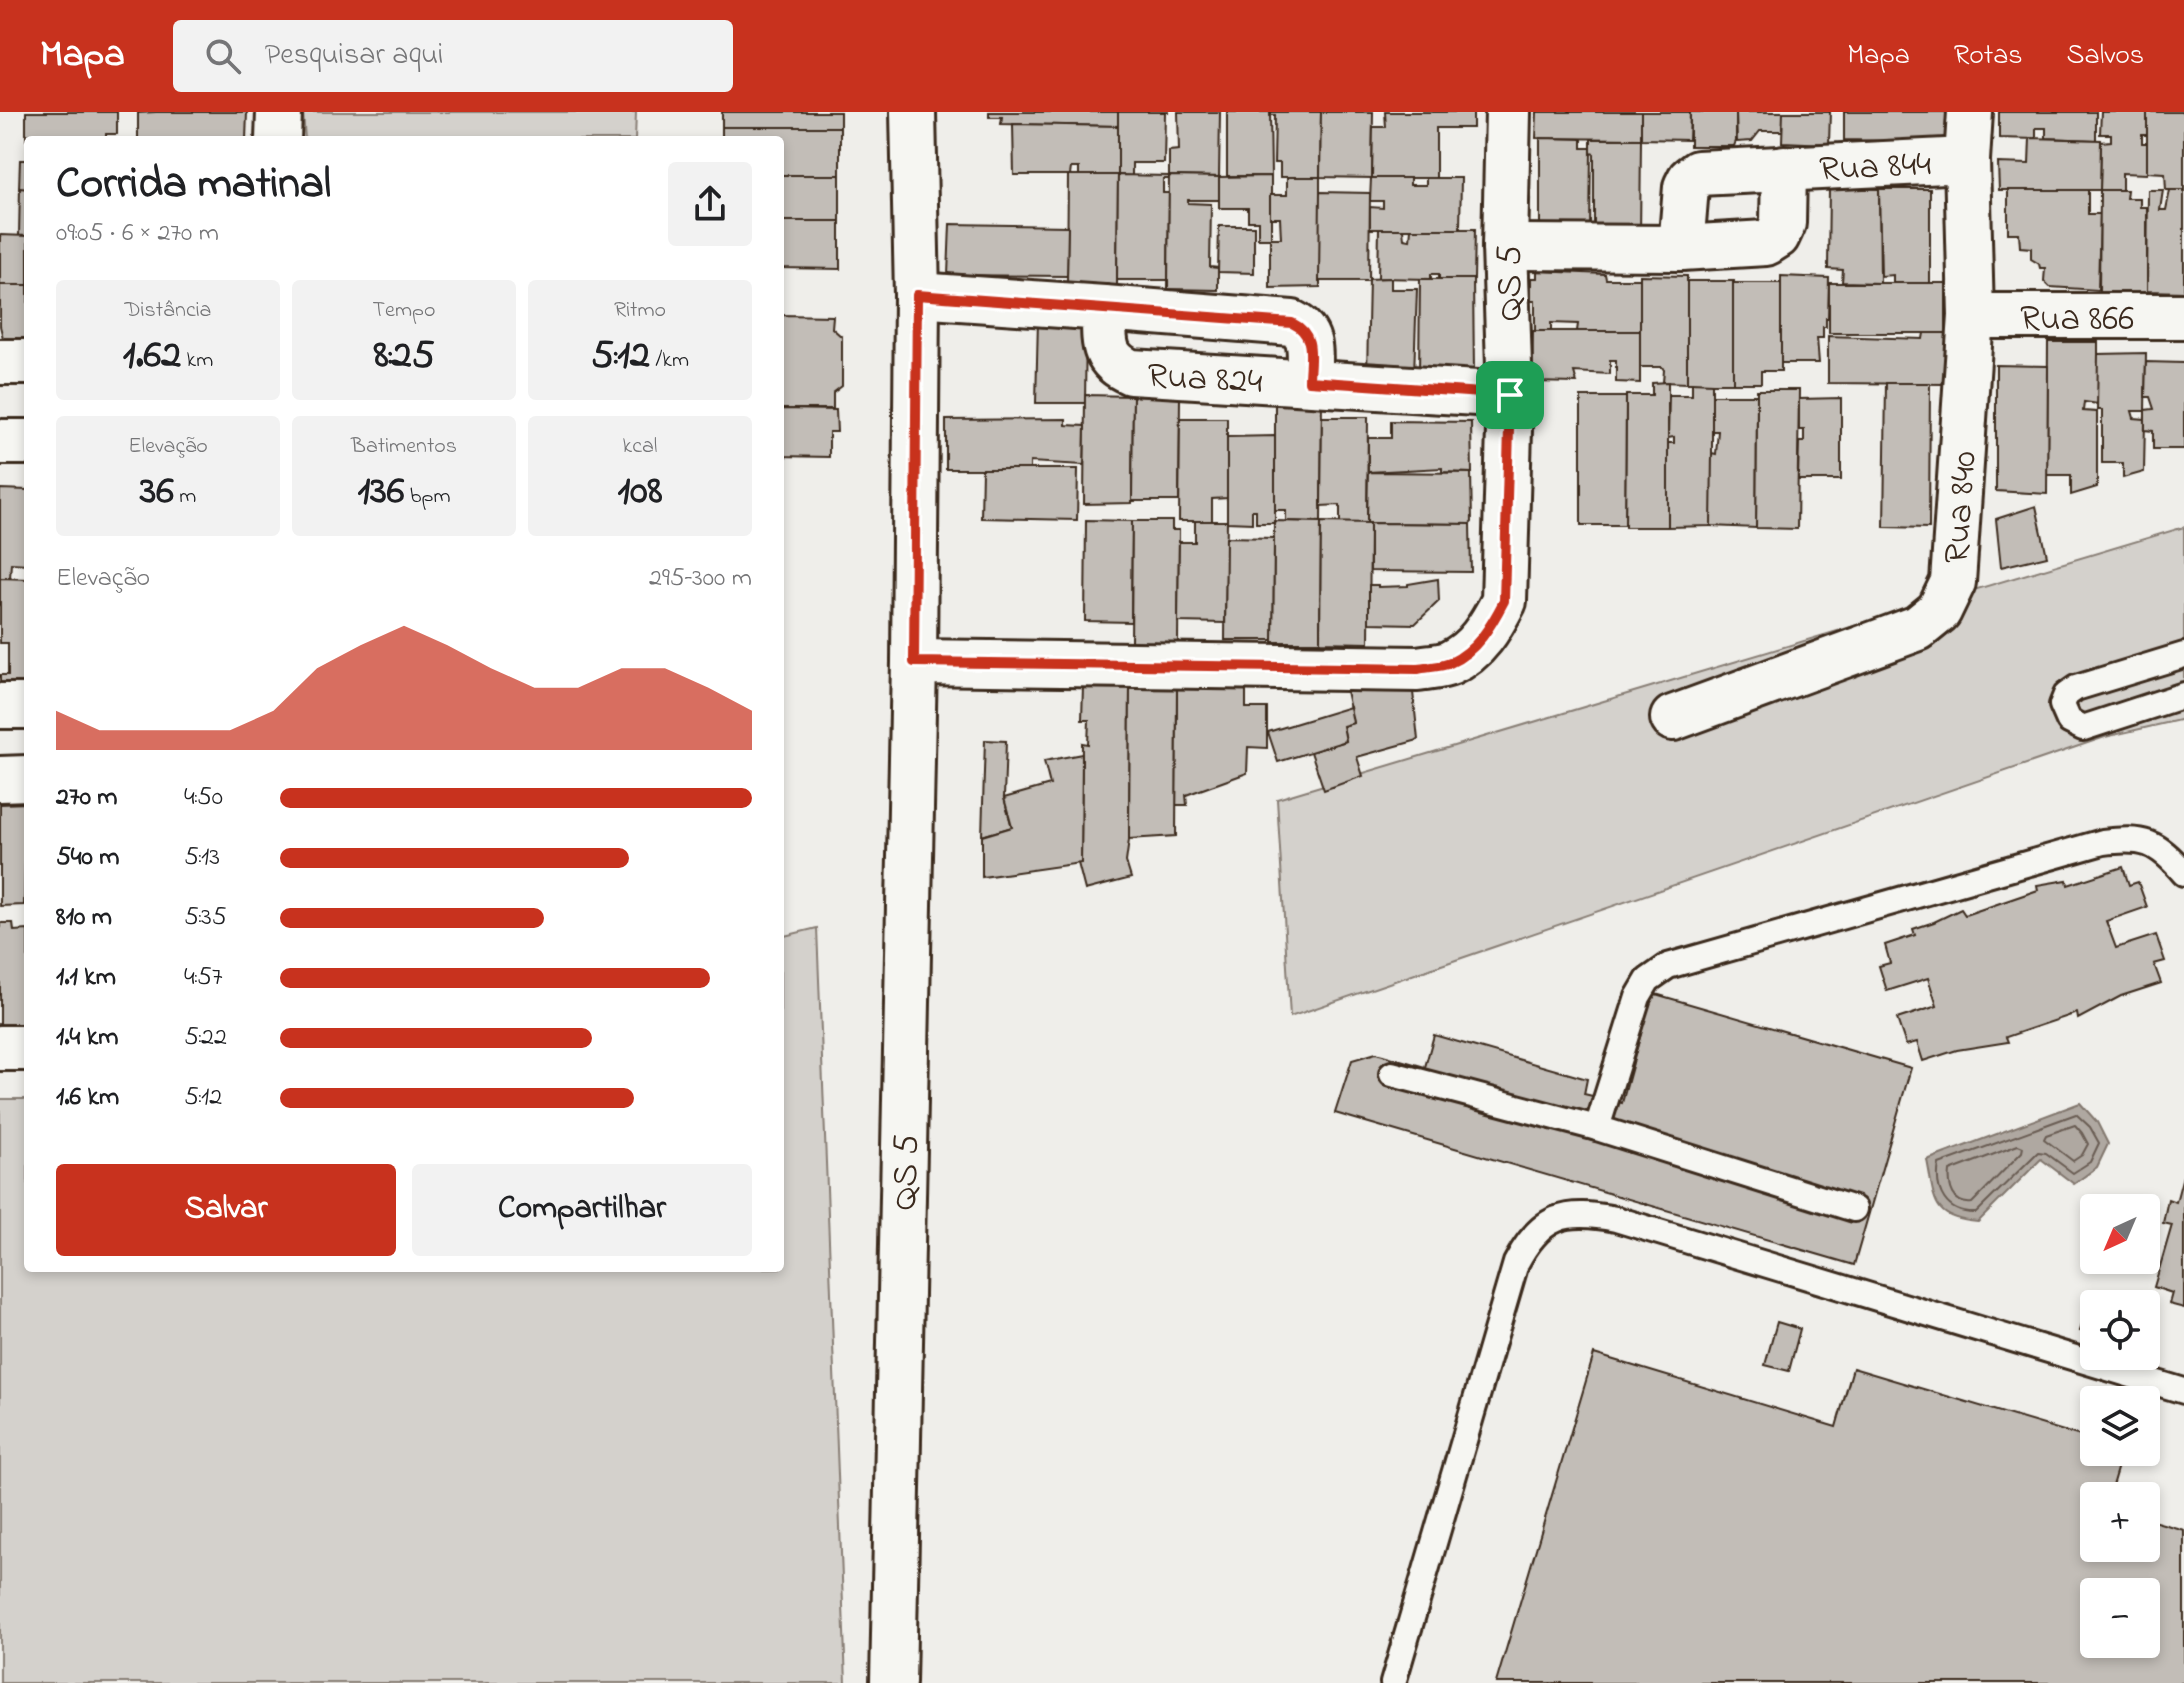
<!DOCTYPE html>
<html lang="pt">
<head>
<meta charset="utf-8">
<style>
  :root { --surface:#fff; --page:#f2f2f2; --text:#202124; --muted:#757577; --accent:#c8321e }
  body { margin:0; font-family:"Indie Flower",sans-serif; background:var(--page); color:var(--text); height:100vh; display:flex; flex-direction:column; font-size:30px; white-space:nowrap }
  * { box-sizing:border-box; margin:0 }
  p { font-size:26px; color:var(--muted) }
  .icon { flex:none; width:44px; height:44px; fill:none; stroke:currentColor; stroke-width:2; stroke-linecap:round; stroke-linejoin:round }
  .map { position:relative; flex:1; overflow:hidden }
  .sheet { position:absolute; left:24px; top:24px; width:760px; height:1136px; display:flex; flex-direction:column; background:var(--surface); border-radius:8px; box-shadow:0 4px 12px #0003 }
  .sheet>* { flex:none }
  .needle { width:52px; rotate:224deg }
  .fabs { position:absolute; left:2080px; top:1082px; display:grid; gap:16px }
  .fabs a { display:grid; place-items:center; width:80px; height:80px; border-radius:8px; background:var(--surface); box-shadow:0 4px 12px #0003; font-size:40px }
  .pin { position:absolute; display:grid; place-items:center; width:68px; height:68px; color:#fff; margin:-34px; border-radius:16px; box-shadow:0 4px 12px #0006 }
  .round { display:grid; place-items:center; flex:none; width:84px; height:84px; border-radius:8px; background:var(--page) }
  .summary { display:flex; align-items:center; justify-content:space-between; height:136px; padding:0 32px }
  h1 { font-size:44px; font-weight:800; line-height:60px }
  .figures { display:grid; grid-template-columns:repeat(3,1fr); gap:12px; height:136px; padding:8px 32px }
  .figures div { display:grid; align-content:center; border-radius:8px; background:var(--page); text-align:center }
  .figures b { font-size:40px; font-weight:800 }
  .figures small { font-size:22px; font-weight:400 }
  .figures p { font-size:22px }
  .chart { height:224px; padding:16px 32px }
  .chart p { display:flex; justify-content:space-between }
  .chart svg { width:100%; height:144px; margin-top:8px; fill:var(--accent); opacity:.7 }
  .cta { display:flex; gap:16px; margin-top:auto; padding:16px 32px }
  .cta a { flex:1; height:92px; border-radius:8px; background:var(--accent); color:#fff; font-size:32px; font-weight:800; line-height:92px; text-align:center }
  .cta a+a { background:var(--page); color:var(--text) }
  ul { padding:0 32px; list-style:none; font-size:26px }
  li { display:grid; grid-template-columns:128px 96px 1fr; align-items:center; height:60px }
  li i { height:20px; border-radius:10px; background:var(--accent) }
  header { display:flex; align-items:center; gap:48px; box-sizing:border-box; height:112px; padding:0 40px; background:var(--accent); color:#fff }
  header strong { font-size:38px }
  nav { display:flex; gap:44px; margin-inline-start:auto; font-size:28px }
  .search { width:560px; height:72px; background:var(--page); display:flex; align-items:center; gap:20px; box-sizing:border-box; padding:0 28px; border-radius:8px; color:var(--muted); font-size:30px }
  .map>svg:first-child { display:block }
  .green { fill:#d4d1cc; stroke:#887e75; stroke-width:2 }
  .water { fill:#afa8a1; stroke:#81766d; stroke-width:2 }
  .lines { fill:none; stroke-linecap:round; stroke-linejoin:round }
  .shore { stroke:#695c52; stroke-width:2 }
  .building { fill:#c2bdb7; stroke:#3b2a1e; stroke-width:2; fill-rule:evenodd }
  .service-casing { stroke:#3b2a1e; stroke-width:30 }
  .minor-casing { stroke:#3b2a1e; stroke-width:50 }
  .service { stroke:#f6f6f2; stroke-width:24 }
  .minor { stroke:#f6f6f2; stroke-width:44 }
  .route-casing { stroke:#fff; stroke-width:16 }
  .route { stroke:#c8321e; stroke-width:10 }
  .labels { text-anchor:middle; stroke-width:6; stroke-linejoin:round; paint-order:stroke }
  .street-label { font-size:36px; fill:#3b2a1e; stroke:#f6f6f2 }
</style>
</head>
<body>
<header>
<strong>Mapa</strong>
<div class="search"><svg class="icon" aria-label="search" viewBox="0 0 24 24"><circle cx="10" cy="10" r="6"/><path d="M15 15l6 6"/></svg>Pesquisar aqui</div>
<nav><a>Mapa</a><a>Rotas</a><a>Salvos</a></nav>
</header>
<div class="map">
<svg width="2184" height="1571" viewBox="0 0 2184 1571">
  <rect width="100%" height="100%" fill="#efeeea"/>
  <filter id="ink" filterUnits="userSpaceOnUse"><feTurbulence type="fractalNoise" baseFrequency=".0125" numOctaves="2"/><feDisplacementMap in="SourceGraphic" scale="16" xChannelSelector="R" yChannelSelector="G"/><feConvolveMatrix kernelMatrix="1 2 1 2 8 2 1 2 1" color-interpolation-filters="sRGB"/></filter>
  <g filter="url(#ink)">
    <!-- green -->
    <g class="green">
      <polygon points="303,0 636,0 635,28 305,28"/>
      <polygon points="2184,415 2184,607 2105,625 1290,905 1277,687"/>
      <polygon points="817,816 846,1571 0,1571 0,987 28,987 28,1156 780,1156 780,825"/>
    </g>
    <!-- water -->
    <path class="water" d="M2080,991L2097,1010L2108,1032L2097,1055L2074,1072L2041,1047L1978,1110C1931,1107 1935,1088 1927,1048Z"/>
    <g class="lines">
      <!-- shore -->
      <g class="shore">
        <path d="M2076,1002L2090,1015L2099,1031L2090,1050L2073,1061L2046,1041L2038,1040L1976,1101C1946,1102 1934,1079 1939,1052Z"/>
        <polygon points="2075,1013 2082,1021 2088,1032 2082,1043 2073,1049 2044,1027 2046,1023"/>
        <path d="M2018,1033L2023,1035L2022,1040L1972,1091C1953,1093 1948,1075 1950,1059Z"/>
      </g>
    </g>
    <!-- building -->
    <g class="building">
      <polygon points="26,0 117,0 117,22 106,22 106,28 26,28"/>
      <polygon points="156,0 247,0 246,28 138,28 138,1"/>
      <rect x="722" y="0" width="118" height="15"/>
      <polygon points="989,0 1118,0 1118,14 1001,12 1002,5 989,5"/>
      <polygon points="1118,0 1169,0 1165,0 1164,51 1132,51 1132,64 1118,63"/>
      <polygon points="1178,0 1220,0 1219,65 1169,64 1169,39 1179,38"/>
      <polygon points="1227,0 1270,0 1271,64 1227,64"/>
      <polygon points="1270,0 1321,0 1320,65 1280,65 1280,51 1274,51 1275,3 1270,3"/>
      <polygon points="1321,0 1373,0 1372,66 1320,65"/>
      <polygon points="1385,0 1473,0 1473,16 1436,16 1436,66 1372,66 1373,15 1386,15"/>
      <polygon points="1537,0 1641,0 1641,27 1536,26"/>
      <polygon points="1641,0 1690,0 1689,28 1641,27"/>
      <polygon points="1690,0 1736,0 1736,29 1734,34 1690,34"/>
      <polygon points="1736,0 1783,0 1783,19 1760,19 1752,29 1737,30"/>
      <polygon points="1783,0 1830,0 1829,32 1782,30"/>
      <polygon points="1844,0 1948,0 1947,30 1844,28"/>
      <polygon points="1999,0 2096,0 2096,28 2046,26 2046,16 2036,16 2036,27 1999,26"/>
      <polygon points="2101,0 2147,0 2147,23 2142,23 2142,31 2147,31 2147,62 2122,61 2122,78 2100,78 2101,30 2111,29 2111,22 2100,22"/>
      <polygon points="2147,0 2184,0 2184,78 2166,78 2165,61 2147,60"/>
      <polygon points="1013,12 1118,14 1118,63 1079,64 1079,56 1071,56 1070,63 1014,63"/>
      <polygon points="722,15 840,15 840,63 780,63 780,28 722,28"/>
      <polygon points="1540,26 1582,27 1582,36 1591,36 1590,121 1540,116"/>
      <polygon points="2030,26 2101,28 2100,78 1999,78 1998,51 2029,52"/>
      <polygon points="1591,27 1641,27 1640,126 1594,126 1594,42 1591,41"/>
      <polygon points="20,48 28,48 28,77 19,77"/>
      <rect x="780" y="63" width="60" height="46"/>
      <polygon points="1068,63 1118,63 1117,175 1067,173"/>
      <polygon points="1118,63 1169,64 1169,67 1163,67 1163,81 1169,81 1168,168 1117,168"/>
      <polygon points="1169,64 1219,65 1219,88 1188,88 1188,91 1211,92 1210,155 1218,156 1218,178 1168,177"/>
      <polygon points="1271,64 1271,126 1258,126 1258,109 1248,109 1248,96 1219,96 1219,65"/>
      <polygon points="1287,65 1320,65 1320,175 1270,176 1270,126 1281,126 1280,106 1270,106 1270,83 1287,83"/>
      <polygon points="1371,66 1410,66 1410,73 1426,73 1426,66 1461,66 1460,117 1370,117 1370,95 1383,96 1383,89 1370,89"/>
      <polygon points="20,76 28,77 28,124 19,124"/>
      <polygon points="1829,76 1879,77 1880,171 1842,170 1843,158 1828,157"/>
      <polygon points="1879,77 1930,77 1930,171 1893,171 1893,163 1881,164"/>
      <polygon points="2008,78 2088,78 2088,102 2100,102 2098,178 2050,175 2044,169 2045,156 2040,156 2039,152 2031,147 2031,136 2020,135 2019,121 2008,121"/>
      <polygon points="2100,78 2127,78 2126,86 2140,86 2140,95 2147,95 2147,182 2099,180"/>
      <polygon points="2148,78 2163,78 2160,98 2166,98 2170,78 2184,78 2184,180 2147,179"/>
      <polygon points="1320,80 1370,81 1369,169 1319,169"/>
      <polygon points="780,109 840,109 840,157 780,156"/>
      <polygon points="950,112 1068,114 1067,164 948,163"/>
      <polygon points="1219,114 1254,114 1254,161 1218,160"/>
      <polygon points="1379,117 1403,117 1404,127 1410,128 1411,117 1475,117 1474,167 1439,167 1439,162 1431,162 1431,167 1378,166"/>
      <polygon points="0,123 28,124 28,173 0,173"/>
      <polygon points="1537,159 1605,162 1606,167 1640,167 1640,219 1577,219 1578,212 1551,211 1551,220 1535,219 1535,189 1531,189 1531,166 1537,166"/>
      <polygon points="1640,163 1687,164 1687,271 1663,270 1664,258 1662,255 1640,255"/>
      <polygon points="1781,164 1829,166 1828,206 1826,206 1826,215 1823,215 1823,226 1817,226 1819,251 1781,251"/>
      <polygon points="1391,166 1391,177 1417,177 1414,262 1367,262 1369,167"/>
      <polygon points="1420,167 1473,167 1474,262 1419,263"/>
      <polygon points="1687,169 1734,169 1733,271 1687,271"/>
      <polygon points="1733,171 1781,171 1781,259 1761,259 1761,271 1733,271"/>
      <rect x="1829" y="171" width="117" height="50"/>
      <polygon points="0,173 28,173 28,226 3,226 0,214"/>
      <polygon points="780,203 833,204 832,216 842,225 842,274 833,281 833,297 780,297"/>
      <polygon points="1038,208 1086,209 1085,291 1036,291"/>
      <polygon points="1533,219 1640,219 1640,271 1616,270 1616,248 1610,248 1610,262 1574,260 1577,271 1532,270"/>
      <polygon points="1924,221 1946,221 1946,272 1828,271 1828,224 1923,227"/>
      <polygon points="2048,230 2098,230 2098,292 2084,290 2083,299 2097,300 2097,375 2071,383 2071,363 2047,363"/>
      <polygon points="2146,241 2145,299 2132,299 2134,306 2145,307 2144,360 2123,366 2123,351 2102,351 2102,298 2097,298 2098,242"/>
      <polygon points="2146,250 2184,251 2184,337 2153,337 2153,319 2145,318 2145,298 2154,297 2150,285 2145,285"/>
      <polygon points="1996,253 2048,254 2047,382 1996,379"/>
      <polygon points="1668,270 1668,415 1625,415 1626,283 1652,283 1652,271"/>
      <polygon points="1692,270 1712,271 1712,412 1711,414 1668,415 1668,331 1674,331 1674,325 1668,326 1669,283 1692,283"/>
      <polygon points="1886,271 1930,271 1929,416 1884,415"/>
      <polygon points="1757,278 1799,278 1797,417 1756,416"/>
      <polygon points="1322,280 1321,410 1286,409 1286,398 1275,398 1275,289"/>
      <polygon points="1085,283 1133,284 1132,391 1084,392"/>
      <polygon points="1712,283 1757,283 1756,416 1711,414 1712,341 1716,342 1718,319 1712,319"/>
      <polygon points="1133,284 1180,285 1179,389 1132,389"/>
      <polygon points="1581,285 1626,285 1625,413 1581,413"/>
      <polygon points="1841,286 1841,368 1798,368 1799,330 1804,330 1804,318 1799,318 1799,287"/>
      <polygon points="780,297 836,298 837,320 829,320 829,345 780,344"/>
      <polygon points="1322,305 1368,305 1367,411 1340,411 1340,393 1321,394"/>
      <polygon points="1180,306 1227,306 1227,386 1212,387 1212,409 1179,409"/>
      <polygon points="1066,307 1066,313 1085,314 1084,353 1030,350 1030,357 946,357 946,308"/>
      <polygon points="1391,309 1471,310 1472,361 1442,360 1442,356 1368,360 1368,326 1391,326"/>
      <polygon points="1275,324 1275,411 1256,411 1256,398 1252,398 1252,411 1227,410 1227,325"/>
      <polygon points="982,357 1078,357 1077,408 981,406"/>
      <polygon points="1368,360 1471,361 1472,410 1470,412 1367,411"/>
      <polygon points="0,377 28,378 28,452 11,451 10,466 0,466"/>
      <polygon points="2036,394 2047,444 2001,455 1996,407"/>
      <polygon points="1086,408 1132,409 1131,510 1085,509"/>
      <polygon points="1132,409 1172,409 1172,418 1179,418 1178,531 1131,531"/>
      <polygon points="1195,409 1227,409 1225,511 1178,510 1179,430 1195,430"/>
      <polygon points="1274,409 1321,410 1320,530 1273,530"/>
      <polygon points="1321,410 1370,411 1369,531 1320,530"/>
      <polygon points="1370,411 1470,412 1471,460 1370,459"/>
      <polygon points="1226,425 1274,426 1273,528 1225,528"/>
      <polygon points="0,466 28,467 28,570 0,570 0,563 8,563 8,531 0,531"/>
      <polygon points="1438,467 1439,489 1415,512 1369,511 1369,473 1378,473 1378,475 1408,474 1408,472"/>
      <polygon points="1083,574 1130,575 1129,728 1126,750 1131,766 1085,778 1078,751 1081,751 1082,631 1088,632 1089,608 1082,608"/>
      <polygon points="1177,574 1246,575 1246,596 1267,596 1267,636 1248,635 1247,661 1186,683 1187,693 1176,693"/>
      <polygon points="1177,575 1176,724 1129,727 1130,576"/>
      <polygon points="1346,579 1413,580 1418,628 1357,645 1363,664 1324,678 1311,640 1346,629 1343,614 1353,611"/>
      <polygon points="1350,595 1353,611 1343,614 1346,629 1278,650 1268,620"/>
      <polygon points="985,628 1006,629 1004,686 1012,715 982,724"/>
      <polygon points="1082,642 1081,751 982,765 982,724 1012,715 1004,686 1050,673 1044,649"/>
      <polygon points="28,691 28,749 25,749 24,793 0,794 0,692"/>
      <polygon points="2123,755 2129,773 2138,770 2147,795 2106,809 2116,836 2156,823 2165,849 2154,852 2161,871 2121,884 2078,907 2077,901 2006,925 2008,930 1957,938 1923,949 1917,930 1906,933 1897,907 1937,894 1928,866 1887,879 1879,854 1890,851 1885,833 1915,823 1913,817 1934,810 1961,797 1965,803 2038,778 2037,773 2067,768 2068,773"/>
      <polygon points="0,811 13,811 14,819 28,818 28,916 0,915"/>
      <polygon points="1652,881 1911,956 1854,1153 1335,1001 1352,948 1376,941 1425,955 1434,923 1587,967 1584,982 1622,991"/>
      <polygon points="2184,1060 2184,1196 2169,1192 2172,1181 2154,1175 2172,1113 2163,1111 2168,1087 2176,1090"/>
      <polygon points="2089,1190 2097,1192 2094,1192 2094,1223 2080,1219"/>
      <polygon points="1777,1210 1800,1217 1789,1259 1765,1253"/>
      <path d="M1594,1242L1836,1315L1853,1256L2094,1328V1340H2122L2109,1384H2094V1436H2146V1407L2184,1418V1571H1496ZM2094,1480H2146V1532H2094Z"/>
    </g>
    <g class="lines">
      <defs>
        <g id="service">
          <polyline points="2184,543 2076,576 2066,583 2062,593 2069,609 2083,616 2184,583"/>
          <polyline points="1392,962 1597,1016"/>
          <path d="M1854,1097L1597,1016L1638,885L1648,868L1668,854L2103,730C2143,725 2157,729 2184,761"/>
          <path d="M1393,1571L1516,1151C1541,1103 1565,1097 1616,1107L2184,1279"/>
        </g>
        <g id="minor">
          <polyline points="278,28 279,0"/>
          <polyline points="1505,135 1681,136 1686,75 1690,67 1698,61 1967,48"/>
          <polyline points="1681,136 1766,131 1777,124 1783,111 1784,56"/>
          <path d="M917,183L1104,196C1105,226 1099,247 1131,260L1510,283"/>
          <path d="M1104,196L1292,211C1316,223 1309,246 1309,269"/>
          <polyline points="1971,204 2184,204"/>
          <polyline points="0,250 28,250"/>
          <polyline points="0,330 28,330"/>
          <path d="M914,550L1418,557C1428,555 1441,555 1450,551C1477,539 1491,514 1504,489L1510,283L1505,135L1508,0"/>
          <polyline points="0,594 28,594"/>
          <polyline points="1673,606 1918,516 1939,499 1953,470 1971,204 1967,48 1970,0"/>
          <polyline points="0,667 28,666"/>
          <polyline points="0,936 28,936"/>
          <polyline points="893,1571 914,550 917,183 913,0"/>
        </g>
      </defs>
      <!-- service casing -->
      <use href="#service" class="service-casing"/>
      <!-- minor casing -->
      <use href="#minor" class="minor-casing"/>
      <!-- service -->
      <use href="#service" class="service"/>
      <!-- minor -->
      <use href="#minor" class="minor"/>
    </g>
  </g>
  <g class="lines" filter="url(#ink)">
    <defs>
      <path id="route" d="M917,183L1292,211C1317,223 1309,246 1309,269L1510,283L1504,489C1491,514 1477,539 1450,551C1441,555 1428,555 1418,557L914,550Z"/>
    </defs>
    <!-- route casing -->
    <use href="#route" class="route-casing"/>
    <!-- route -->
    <use href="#route" class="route"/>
  </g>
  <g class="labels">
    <!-- street labels -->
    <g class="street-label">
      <text transform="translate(1875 52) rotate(-3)" y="13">Rua 844</text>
      <text transform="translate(1507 171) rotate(-91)" y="13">QS 5</text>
      <text x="2077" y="217">Rua 866</text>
      <text transform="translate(1205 264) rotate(3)" y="13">Rua 824</text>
      <text transform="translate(1958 395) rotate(-86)" y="13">Rua 840</text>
      <text transform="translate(903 1060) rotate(-89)" y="13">QS 5</text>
    </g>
  </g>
</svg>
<div class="fabs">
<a><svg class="needle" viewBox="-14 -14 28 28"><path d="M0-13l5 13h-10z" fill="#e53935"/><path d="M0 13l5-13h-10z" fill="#757577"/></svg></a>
<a><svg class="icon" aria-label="locate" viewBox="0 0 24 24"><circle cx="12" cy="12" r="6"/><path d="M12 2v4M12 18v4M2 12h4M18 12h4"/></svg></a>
<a><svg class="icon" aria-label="layers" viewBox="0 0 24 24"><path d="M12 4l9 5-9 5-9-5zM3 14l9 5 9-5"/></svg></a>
<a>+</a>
<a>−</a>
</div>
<div class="pin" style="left:1510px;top:283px;background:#1e9e55"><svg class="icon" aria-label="arrive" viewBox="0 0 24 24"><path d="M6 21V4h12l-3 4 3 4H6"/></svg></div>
<section class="sheet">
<div class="summary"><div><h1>Corrida matinal</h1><p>09:05 · 6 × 270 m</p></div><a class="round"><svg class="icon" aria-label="share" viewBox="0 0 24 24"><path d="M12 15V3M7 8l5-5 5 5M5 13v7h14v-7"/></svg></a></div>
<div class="figures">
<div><p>Distância</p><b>1.62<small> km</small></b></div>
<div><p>Tempo</p><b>8:25</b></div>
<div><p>Ritmo</p><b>5:12<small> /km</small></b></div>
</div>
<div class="figures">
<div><p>Elevação</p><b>36<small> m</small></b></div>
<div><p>Batimentos</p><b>136<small> bpm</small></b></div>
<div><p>kcal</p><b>108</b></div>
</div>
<div class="chart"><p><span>Elevação</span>295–300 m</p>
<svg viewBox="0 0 160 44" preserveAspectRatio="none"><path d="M0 44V32L10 38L20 38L30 38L40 38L50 32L60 19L70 12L80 6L90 12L100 19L110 25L120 25L130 19L140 19L150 25L160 32V44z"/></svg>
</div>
<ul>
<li><b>270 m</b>4:50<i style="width:100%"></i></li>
<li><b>540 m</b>5:13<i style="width:74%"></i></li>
<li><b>810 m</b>5:35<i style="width:56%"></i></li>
<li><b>1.1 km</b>4:57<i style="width:91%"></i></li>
<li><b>1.4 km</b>5:22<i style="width:66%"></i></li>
<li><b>1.6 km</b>5:12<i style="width:75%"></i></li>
</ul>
<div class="cta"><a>Salvar</a><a>Compartilhar</a></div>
</section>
</div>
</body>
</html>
